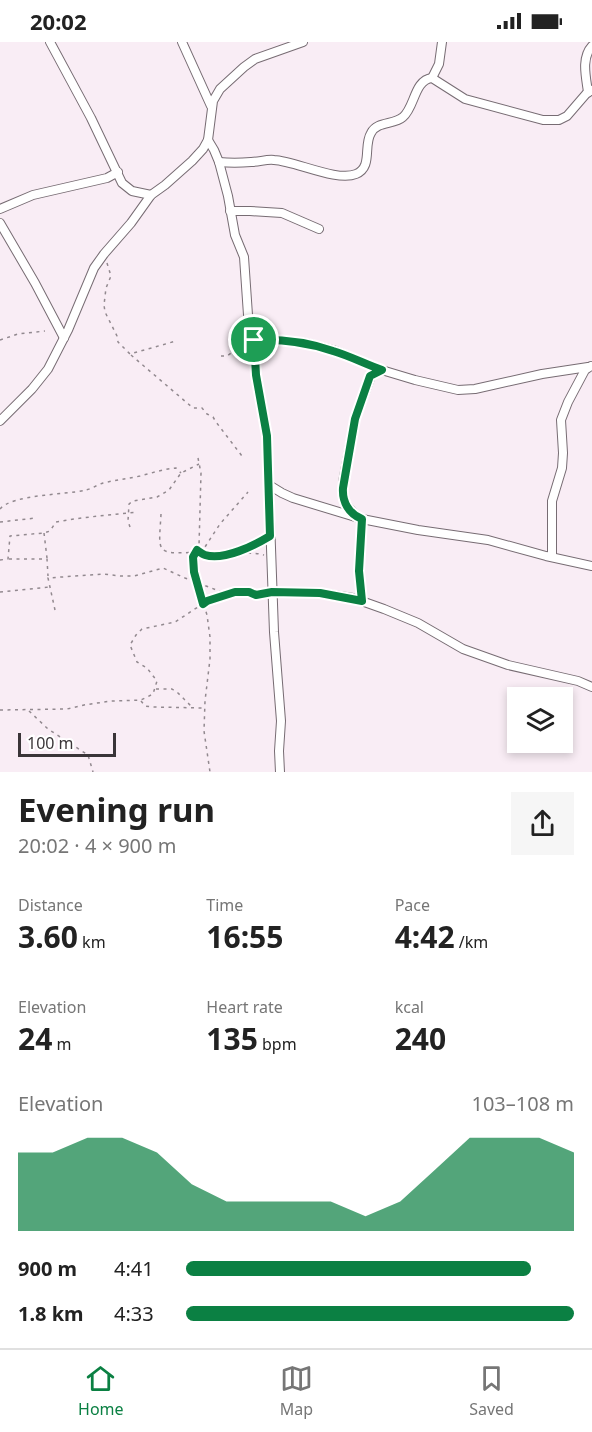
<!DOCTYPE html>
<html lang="en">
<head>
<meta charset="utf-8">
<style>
  :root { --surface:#fff; --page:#f6f6f6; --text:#222; --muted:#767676; --line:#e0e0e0; --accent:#0b8043 }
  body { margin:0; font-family:"Noto Sans",sans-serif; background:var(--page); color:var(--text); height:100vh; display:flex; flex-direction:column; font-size:22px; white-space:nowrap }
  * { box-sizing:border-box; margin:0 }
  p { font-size:20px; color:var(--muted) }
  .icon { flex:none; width:33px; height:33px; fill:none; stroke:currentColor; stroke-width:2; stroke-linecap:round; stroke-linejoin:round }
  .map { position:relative; height:730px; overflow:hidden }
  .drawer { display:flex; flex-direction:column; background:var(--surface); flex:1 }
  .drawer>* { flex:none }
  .buttons { position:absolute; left:507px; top:645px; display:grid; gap:12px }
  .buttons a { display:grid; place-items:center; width:66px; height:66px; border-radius:0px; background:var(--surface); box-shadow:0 3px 9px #0003; font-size:30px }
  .scale { position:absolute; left:18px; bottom:15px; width:98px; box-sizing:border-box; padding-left:6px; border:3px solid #3a3538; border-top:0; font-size:16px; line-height:21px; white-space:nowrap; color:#3a3538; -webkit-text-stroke:4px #fff; paint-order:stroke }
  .pin { position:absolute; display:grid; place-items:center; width:51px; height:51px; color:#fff; margin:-26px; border:3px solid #fff; border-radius:50%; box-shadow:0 2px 6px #0007 }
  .round { display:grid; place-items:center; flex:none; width:63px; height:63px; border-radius:0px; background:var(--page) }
  .overview { display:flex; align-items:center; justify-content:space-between; height:102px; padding:0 18px }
  h1 { font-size:33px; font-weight:700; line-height:45px }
  .metrics { display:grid; grid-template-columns:repeat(3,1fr); gap:9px; height:102px; padding:6px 18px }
  .metrics div { display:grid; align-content:center }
  .metrics b { font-size:30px; font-weight:700 }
  .metrics small { font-size:16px; font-weight:400 }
  .metrics p { font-size:16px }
  .chart { height:168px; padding:12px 18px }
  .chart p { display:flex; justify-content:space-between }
  .chart svg { width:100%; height:108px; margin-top:6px; fill:var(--accent); opacity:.7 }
  ul { padding:0 18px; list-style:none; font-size:20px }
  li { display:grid; grid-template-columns:96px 72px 1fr; align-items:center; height:45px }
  li i { height:15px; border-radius:8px; background:var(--accent) }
  .status { display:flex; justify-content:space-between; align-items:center; height:42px; padding:0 30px; background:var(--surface); direction:ltr }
  .status svg { height:16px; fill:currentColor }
  .menu { display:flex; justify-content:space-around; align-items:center; height:84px; border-top:2px solid var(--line); background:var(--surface); font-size:16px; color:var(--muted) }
  .menu a { display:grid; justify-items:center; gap:3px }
  .menu .current { color:var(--accent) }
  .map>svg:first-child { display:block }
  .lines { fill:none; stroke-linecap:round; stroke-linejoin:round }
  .minor-casing { stroke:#776c73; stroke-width:10 }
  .path { stroke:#92898f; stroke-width:1.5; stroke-dasharray:3 4.5; stroke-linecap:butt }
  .minor { stroke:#fff; stroke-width:8 }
  .route-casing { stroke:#fff; stroke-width:12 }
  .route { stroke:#0b8043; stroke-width:8 }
</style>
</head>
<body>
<div class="status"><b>20:02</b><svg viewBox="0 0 49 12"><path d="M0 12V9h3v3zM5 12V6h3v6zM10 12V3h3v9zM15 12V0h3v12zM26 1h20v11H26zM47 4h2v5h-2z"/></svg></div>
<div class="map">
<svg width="592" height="730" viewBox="0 0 592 730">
  <rect width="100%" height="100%" fill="#f9edf5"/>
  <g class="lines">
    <defs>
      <g id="minor">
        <polyline points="50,0 91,76 122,141 132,149 151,153"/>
        <polyline points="182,0 211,64"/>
        <polyline points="432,36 439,22 442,0"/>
        <path d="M588,50C586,35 581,16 592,4"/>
        <polyline points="208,98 214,108 219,120 228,154 235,193 244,215 248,273 254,298 256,333 267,394 274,590 281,679 279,709 280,730"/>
        <path d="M219,120C229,121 240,121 251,120C259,120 267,117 274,118C295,119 337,140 356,132C373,125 363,104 371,91C377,79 394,83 403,75C415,65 414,38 432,36L465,57L543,78H559L567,74L586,52L592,48"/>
        <polyline points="0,167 33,153 107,136 118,130"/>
        <polyline points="230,169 250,169 282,171 319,187"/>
        <polyline points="0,181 35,241 64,296"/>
        <polyline points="254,298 273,298 306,301 333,308 385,329 415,338 458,348 475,347 542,332 588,325"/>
        <polyline points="0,379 32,347 48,327 68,288 94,226 104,212 131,181 151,153 165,143 192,119 203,107 208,98 213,59 220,47 244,25 255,17 303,0"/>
        <polyline points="269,443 282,451 293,456 362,477 418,488 488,498 546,514 592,524"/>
        <polyline points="355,473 345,461 343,454 343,440 355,377 371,334 373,331 382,328"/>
        <polyline points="552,515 552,459 562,426 563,411 561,378 568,360 585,328 591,324"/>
        <polyline points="272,550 320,551 353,556 384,567 418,581 463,607 508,623 578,639 592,645"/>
        <polyline points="362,559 359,529 362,477"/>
      </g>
    </defs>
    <!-- minor casing -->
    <use href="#minor" class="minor-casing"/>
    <!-- path -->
    <g class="path">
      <polyline points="107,221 111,234 106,246 104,263 105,270 117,294 118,300 130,312 176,299"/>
      <polyline points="0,298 18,292 45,289"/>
      <polyline points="131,313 193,366 202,366 207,372 213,375 216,380 242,414"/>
      <polyline points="221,314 227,314 248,299"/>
      <polyline points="198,416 201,431 199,504 193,515 194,530 207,573 210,595 210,617 205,659 204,689 210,730"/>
      <path d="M0,467C13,452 66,453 86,448C91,447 97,443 103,441C115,438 127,437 140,434C152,431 164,427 176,426L181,431"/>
      <path d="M161,472C159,510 154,513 196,510"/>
      <polyline points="0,480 36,476"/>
      <polyline points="130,485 128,479 129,462 133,459 157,455 169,448 181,431 199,422"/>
      <polyline points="44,491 47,516"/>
      <path d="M197,508C220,523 242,506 264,513"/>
      <polyline points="201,511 220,482 248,450"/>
      <polyline points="221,513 235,510 264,497"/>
      <polyline points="9,517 47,517 48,534"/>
      <path d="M0,518L8,517L10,494L44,491L50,489L56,480C83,475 110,473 137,470"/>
      <polyline points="0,550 49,545"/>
      <polyline points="55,568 48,536 103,532 121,534 134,534 163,526 185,536 227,552"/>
      <polyline points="156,647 172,647 178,651 192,665"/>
      <polyline points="141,659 145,664 153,665 205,666"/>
      <polyline points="0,668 67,667 84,663 111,659 141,658 153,652 157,639 147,626 137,620 130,603 136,593 142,587 175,580 207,559 235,550 249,550 256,553 265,551"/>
      <polyline points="29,669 48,687 88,713 93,730"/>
    </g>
    <!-- minor -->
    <use href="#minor" class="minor"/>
  </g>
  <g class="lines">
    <defs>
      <path id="route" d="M254,298C281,297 307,300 333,309C350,314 365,322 382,328L370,334L355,377L343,446C342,460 349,472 362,477L359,529L362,559L320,551L272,550L256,553L249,550H235L207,559L203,562L194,530L193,515L197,508C198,509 204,513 205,513C224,519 255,503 270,494L267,394L256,333Z"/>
    </defs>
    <!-- route casing -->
    <use href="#route" class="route-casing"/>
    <!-- route -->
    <use href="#route" class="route"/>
  </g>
</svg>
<div class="buttons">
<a><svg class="icon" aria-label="layers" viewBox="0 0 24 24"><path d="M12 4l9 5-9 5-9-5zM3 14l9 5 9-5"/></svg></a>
</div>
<div class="scale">100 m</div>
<div class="pin" style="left:254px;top:298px;background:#1e9e55"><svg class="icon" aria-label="arrive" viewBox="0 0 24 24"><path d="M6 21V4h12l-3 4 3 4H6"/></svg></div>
</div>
<section class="drawer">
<div class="overview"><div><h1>Evening run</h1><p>20:02 · 4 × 900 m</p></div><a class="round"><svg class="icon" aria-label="share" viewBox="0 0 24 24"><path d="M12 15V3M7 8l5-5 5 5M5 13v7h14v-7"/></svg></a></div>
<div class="metrics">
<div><p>Distance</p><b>3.60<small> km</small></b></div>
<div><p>Time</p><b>16:55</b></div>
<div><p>Pace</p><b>4:42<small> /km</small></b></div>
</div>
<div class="metrics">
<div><p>Elevation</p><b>24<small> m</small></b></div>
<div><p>Heart rate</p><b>135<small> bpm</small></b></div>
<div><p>kcal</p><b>240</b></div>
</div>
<div class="chart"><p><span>Elevation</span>103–108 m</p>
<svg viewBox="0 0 160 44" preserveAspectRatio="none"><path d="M0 44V12L10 12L20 6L30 6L40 12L50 25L60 32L70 32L80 32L90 32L100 38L110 32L120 19L130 6L140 6L150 6L160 12V44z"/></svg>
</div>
<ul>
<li><b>900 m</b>4:41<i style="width:89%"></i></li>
<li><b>1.8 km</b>4:33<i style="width:100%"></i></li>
</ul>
</section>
<nav class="menu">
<a class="current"><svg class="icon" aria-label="home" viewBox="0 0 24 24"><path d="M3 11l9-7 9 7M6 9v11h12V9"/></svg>Home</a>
<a><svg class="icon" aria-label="map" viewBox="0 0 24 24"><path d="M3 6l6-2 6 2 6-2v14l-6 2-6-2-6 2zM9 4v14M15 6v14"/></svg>Map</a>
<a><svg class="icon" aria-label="saved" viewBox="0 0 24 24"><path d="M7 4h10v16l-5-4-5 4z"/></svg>Saved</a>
</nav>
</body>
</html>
